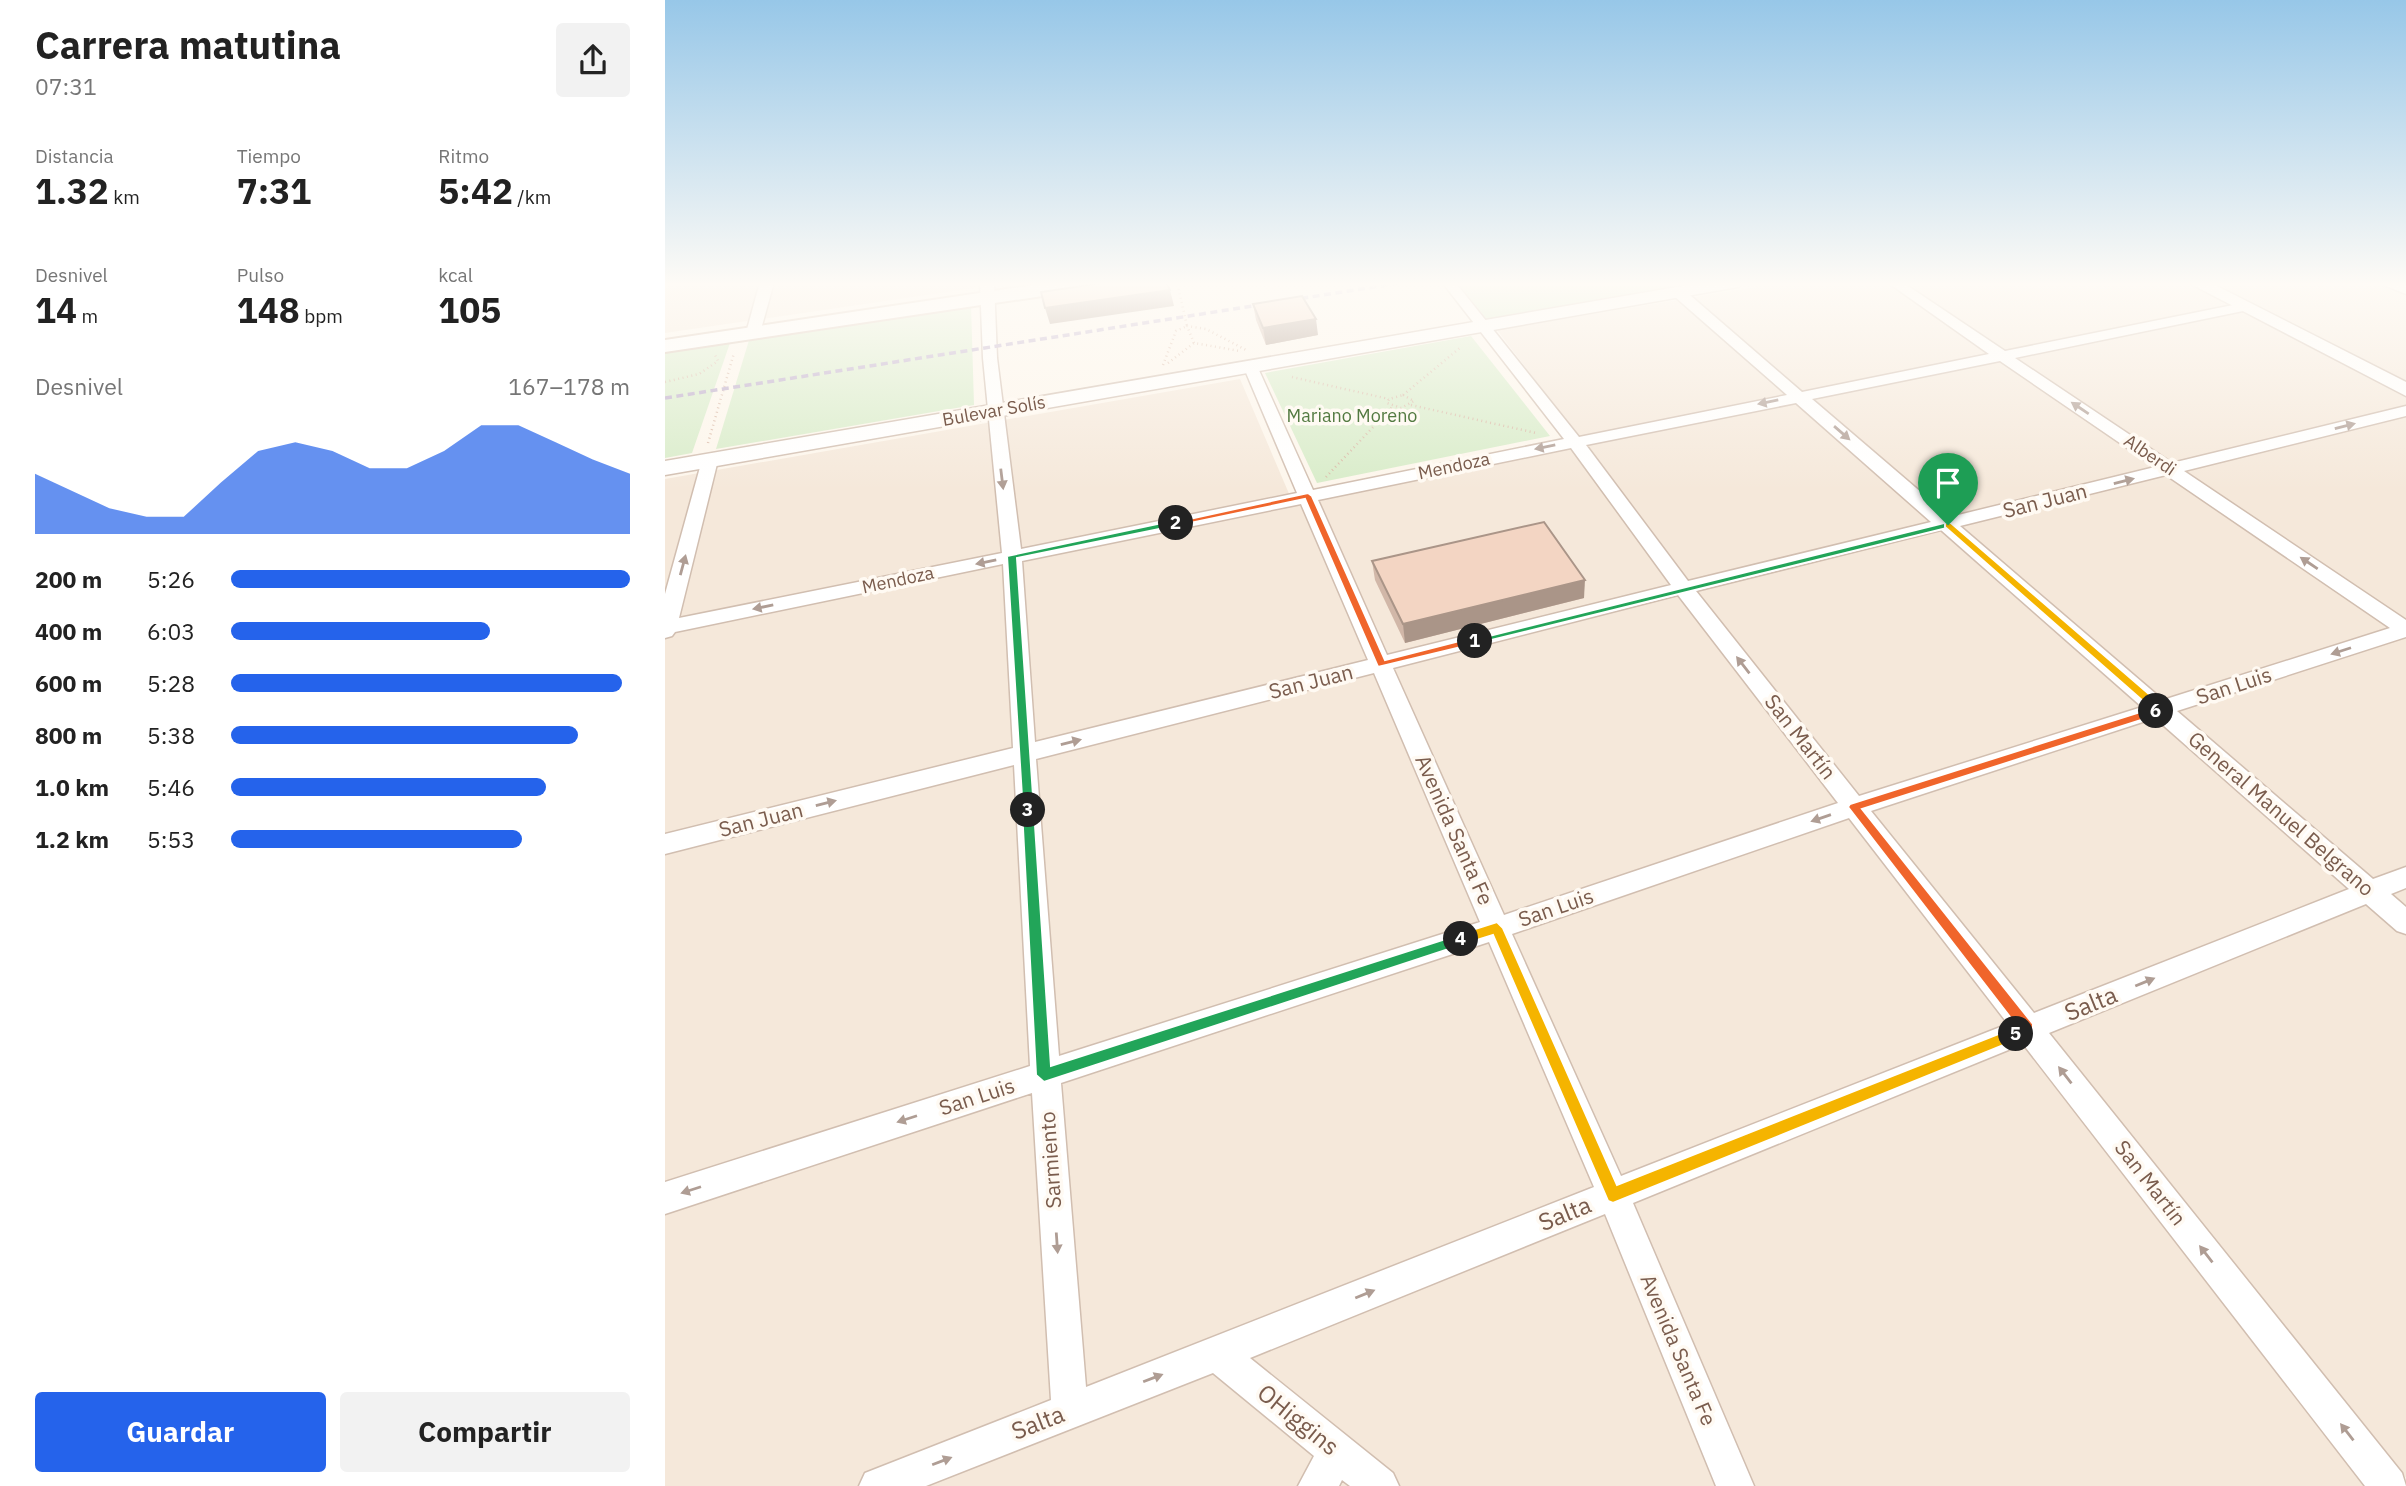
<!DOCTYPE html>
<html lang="es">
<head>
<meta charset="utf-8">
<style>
  :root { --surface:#fff; --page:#f2f2f2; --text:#222; --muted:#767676; --accent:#2563eb }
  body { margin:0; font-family:"IBM Plex Sans",sans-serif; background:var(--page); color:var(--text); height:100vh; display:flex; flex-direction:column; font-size:26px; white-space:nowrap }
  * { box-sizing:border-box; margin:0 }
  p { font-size:23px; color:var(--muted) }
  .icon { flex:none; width:38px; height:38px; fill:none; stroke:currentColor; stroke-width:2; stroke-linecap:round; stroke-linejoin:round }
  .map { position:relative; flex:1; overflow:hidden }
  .details { display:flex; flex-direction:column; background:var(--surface); width:665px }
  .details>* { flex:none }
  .pin { position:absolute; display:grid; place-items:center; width:60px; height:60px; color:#fff; margin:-72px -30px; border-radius:50% 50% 50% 0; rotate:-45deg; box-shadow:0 0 7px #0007 }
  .pin .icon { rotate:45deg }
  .km { position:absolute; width:35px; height:35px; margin:-18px; border-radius:50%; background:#222; color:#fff; font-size:19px; line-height:35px; text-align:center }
  .round { display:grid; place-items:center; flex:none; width:74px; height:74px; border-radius:7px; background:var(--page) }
  .head { display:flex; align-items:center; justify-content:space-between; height:119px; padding:0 35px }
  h1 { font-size:38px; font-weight:700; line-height:52px }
  .figures { display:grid; grid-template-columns:repeat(3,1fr); gap:10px; height:119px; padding:7px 35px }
  .figures div { display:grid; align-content:center }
  .figures b { font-size:35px; font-weight:700 }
  .figures small { font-size:19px; font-weight:400 }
  .figures p { font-size:19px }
  .chart { height:196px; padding:14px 35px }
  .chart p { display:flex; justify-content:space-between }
  .chart svg { width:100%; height:126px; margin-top:7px; fill:var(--accent); opacity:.7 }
  .cta { display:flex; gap:14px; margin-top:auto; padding:14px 35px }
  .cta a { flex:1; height:80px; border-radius:7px; background:var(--accent); color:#fff; font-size:28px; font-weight:700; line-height:80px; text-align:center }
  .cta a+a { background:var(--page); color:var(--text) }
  ul { padding:0 35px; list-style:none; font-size:23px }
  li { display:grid; grid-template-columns:112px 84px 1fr; align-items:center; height:52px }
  li i { height:18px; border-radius:9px; background:var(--accent) }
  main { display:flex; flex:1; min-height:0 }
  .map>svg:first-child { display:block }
  .residential { fill:#f5e8da }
  .green { fill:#d8ecc9 }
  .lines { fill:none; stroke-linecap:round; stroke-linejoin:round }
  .minor-casing { stroke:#d1beb0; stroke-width:3 }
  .tertiary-casing { stroke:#d1beb0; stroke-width:3 }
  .secondary-casing { stroke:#d6c0b0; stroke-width:4 }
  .path { stroke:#d9b8a5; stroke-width:2.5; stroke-dasharray:1 3.5; stroke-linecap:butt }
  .minor { fill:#fff; fill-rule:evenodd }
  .tertiary { fill:#fff; fill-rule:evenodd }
  .secondary { fill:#fff; fill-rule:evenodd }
  .rail { stroke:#b9a8c9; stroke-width:3.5; stroke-dasharray:7 4.5; stroke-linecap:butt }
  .wall { fill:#d1b7a8 }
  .shaded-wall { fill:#aa9588 }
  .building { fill:#f3d5c3; stroke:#aa9588; stroke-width:2 }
  .oneway { fill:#af9d94 }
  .split-1 { fill:#22a559; stroke:#fff; stroke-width:2 }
  .split-2 { fill:#f0652b; stroke:#fff; stroke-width:2 }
  .split-3 { fill:#22a559; stroke:#fff; stroke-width:2 }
  .split-4 { fill:#22a559; stroke:#fff; stroke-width:2 }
  .split-5 { fill:#f5b400; stroke:#fff; stroke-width:2 }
  .split-6 { fill:#f0652b; stroke:#fff; stroke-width:2 }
  .split-7 { fill:#f5b400; stroke:#fff; stroke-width:2 }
  .labels { text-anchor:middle; stroke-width:7; stroke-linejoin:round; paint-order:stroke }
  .far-street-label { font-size:18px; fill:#7a5c4d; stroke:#fffaf3 }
  .far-park-label { font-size:18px; fill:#537a41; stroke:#fffaf3 }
  .street-label { font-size:21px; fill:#7a5c4d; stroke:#fffaf3 }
  .near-street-label { font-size:24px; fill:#7a5c4d; stroke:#fffaf3 }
</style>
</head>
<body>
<main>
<section class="details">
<div class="head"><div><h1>Carrera matutina</h1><p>07:31</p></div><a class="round"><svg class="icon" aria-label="share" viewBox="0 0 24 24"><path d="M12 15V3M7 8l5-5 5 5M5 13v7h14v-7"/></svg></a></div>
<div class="figures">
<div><p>Distancia</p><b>1.32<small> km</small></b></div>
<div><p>Tiempo</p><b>7:31</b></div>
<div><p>Ritmo</p><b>5:42<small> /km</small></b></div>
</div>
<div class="figures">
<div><p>Desnivel</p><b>14<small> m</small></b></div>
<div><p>Pulso</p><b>148<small> bpm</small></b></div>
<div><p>kcal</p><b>105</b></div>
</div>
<div class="chart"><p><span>Desnivel</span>167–178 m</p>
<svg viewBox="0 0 160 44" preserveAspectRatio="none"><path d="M0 44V23L10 29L20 35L30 38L40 38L50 26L60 15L70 12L80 15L90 21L100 21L110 15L120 6L130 6L140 12L150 18L160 23V44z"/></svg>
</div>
<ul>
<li><b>200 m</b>5:26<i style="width:100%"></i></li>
<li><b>400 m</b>6:03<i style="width:65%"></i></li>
<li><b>600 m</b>5:28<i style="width:98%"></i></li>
<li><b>800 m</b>5:38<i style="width:87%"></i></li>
<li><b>1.0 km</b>5:46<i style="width:79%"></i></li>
<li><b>1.2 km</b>5:53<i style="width:73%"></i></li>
</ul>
<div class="cta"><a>Guardar</a><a>Compartir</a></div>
</section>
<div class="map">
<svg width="1741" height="1486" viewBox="0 0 1741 1486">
  <rect width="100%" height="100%" fill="#fdf6ec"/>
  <!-- residential -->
  <g class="residential">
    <polygon points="0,282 351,282 0,333"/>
    <polygon points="1121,282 1741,282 1741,1478 1739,1475 1722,1486 0,1486 0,479 575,379 628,503 918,443 832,330"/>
  </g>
  <!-- green -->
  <g class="green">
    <polygon points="792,282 1050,282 823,321"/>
    <polygon points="306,305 309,405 51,449 85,337"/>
    <polygon points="806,336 885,436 652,483 600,373"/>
    <polygon points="66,340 27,453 0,458 0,349"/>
  </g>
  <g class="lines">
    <defs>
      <g id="minor">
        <polygon points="95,282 109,282 95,333 88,337 81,333"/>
        <path d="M315,282H329L332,358L356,549L632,493L579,368L586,364L593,368L648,490L899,439L777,282H790L914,437L1122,395L1009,296V290H1019L1137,392L1324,354L1222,282H1237L1340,351L1578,303L1583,304L1585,307L1578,311L1350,358L1507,463L1741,406V416L1519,471L1741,620V637L1512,711L1708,879L1741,867V888L1726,894L1741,907V934L1732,931L1701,904L1384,1033L1737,1473L1741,1486H1700L1358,1044L968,1203L1089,1486H1051L940,1214L585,1358L728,1473L734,1486H685L677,1480L674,1486H633L649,1456L548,1373L261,1486H194L200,1473L386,1400L367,1093L0,1214V1182L365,1066L349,765L0,854V834L348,748L338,564L10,632L7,636L0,638V594L37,460L45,455L53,460L14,618L337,553L318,358ZM1335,361L1490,467L1285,517L1147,399ZM1131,403L1266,522L1023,581L921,445ZM906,448L1006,585L722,655L653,500ZM1501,475L1725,628L1498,700L1295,526ZM636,504L703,660L370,742L357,561ZM1276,530L1477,707L1194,796L1031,591ZM1013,595L1173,803L839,915L728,668ZM709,673L815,922L394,1056L371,759ZM1490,718L1684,889L1369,1013L1206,811ZM1184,818L1343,1024L956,1176L847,934ZM824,942L929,1187L421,1387L396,1083Z"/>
        <polygon points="1718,282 1741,285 1741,294 1719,285"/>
      </g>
      <g id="tertiary">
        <polygon points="1041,282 1081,282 1073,287 0,475 0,461"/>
        <polygon points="1522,282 1544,282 1741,382 1741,396"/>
      </g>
      <polygon id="secondary" points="389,282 440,282 431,288 0,352 0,340"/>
    </defs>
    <!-- minor casing -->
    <use href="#minor" class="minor-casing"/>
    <!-- tertiary casing -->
    <use href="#tertiary" class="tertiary-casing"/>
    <!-- secondary casing -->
    <use href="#secondary" class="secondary-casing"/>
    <!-- path -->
    <g class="path">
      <polyline points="529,343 522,326 541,329 581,350"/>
      <polyline points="503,363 529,343 575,351"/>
      <polyline points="498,365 511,331 522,326 512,282"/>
      <polyline points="627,377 724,399"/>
      <polyline points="0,382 34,374 53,361 50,355"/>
      <polyline points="738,395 796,347"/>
      <polygon points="738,395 749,401 736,408 722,403 724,399"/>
      <polyline points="746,405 871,433"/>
      <polyline points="43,443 69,353"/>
      <polyline points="661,477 727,407"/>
    </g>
    <!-- minor -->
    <use href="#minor" class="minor"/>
    <!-- tertiary -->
    <use href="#tertiary" class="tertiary"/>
    <!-- secondary -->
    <use href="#secondary" class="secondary"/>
    <!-- rail -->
    <polyline class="rail" points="0,398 741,282"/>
  </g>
  <!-- wall -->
  <g class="wall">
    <polygon points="588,304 653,335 601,345 591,320"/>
    <polygon points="707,561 919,598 740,643 710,580"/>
  </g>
  <!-- shaded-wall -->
  <g class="shaded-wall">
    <polygon points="505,290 509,306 385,324 380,308"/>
    <polygon points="651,319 653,335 601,345 598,328"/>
    <polygon points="920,580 919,598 740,643 738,624"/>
  </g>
  <!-- building -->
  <g class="building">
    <polygon points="444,282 501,282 505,290 380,308 376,292"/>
    <polygon points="637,296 651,319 598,328 588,304"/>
    <polygon points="879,522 920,580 738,624 707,561"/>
  </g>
  <!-- one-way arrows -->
  <defs><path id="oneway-solid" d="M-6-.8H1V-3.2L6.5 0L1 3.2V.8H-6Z" transform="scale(1.75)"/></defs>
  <g class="oneway">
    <use href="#oneway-solid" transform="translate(1103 402) rotate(168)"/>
    <use href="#oneway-solid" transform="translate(1415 408) rotate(-146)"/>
    <use href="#oneway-solid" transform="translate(1680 426) rotate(-14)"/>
    <use href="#oneway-solid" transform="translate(1177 433) rotate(41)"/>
    <use href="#oneway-solid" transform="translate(880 447) rotate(168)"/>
    <use href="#oneway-solid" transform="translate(337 479) rotate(83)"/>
    <use href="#oneway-solid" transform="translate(1459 481) rotate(-14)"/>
    <use href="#oneway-solid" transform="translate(321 562) rotate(168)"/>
    <use href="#oneway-solid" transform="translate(1644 563) rotate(-146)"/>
    <use href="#oneway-solid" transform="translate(18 565) rotate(-75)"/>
    <use href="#oneway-solid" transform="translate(98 607) rotate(168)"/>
    <use href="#oneway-solid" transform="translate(1676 651) rotate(162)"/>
    <use href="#oneway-solid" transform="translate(1078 665) rotate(-128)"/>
    <use href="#oneway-solid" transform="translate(406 742) rotate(-14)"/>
    <use href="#oneway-solid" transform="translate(161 803) rotate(-14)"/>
    <use href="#oneway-solid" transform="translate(1156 818) rotate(161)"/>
    <use href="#oneway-solid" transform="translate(1480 982) rotate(-22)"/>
    <use href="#oneway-solid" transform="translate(1400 1075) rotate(-128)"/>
    <use href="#oneway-solid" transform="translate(242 1119) rotate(162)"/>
    <use href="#oneway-solid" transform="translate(26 1190) rotate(162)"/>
    <use href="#oneway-solid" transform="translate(392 1243) rotate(86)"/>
    <use href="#oneway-solid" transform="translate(1541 1254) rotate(-128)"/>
    <use href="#oneway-solid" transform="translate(700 1294) rotate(-22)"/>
    <use href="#oneway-solid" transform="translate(488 1378) rotate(-21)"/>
    <use href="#oneway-solid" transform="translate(1682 1432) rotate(-128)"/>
    <use href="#oneway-solid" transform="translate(277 1461) rotate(-21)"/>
  </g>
  <!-- sky -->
  <linearGradient id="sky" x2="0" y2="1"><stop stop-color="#97c7e8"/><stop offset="0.58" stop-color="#fefbf6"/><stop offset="1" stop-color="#fefbf6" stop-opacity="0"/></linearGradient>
  <rect width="1741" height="490" fill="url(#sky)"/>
  <!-- split-1 -->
  <polygon class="split-1" points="1283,522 1286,523 1286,527 810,644 804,641"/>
  <!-- split-2 -->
  <polygon class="split-2" points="643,493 647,496 720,660 810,637 813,638 813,643 713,667 640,499 511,526 506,523"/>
  <!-- split-3 -->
  <polygon class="split-3" points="511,520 515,523 514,525 352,558 369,810 367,813 358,813 342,556"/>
  <!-- split-4 -->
  <polygon class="split-4" points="363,806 369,810 386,1066 796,934 803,939 796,945 379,1082 371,1075 357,810"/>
  <!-- split-5 -->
  <polygon class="split-5" points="832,922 838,928 952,1185 1351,1027 1358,1034 1356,1038 948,1203 943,1201 828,935 796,945 789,939 791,935"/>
  <!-- split-6 -->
  <polygon class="split-6" points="1491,707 1495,708 1495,714 1197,809 1368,1024 1368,1033 1351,1040 1346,1038 1344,1034 1346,1029 1352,1026 1183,807 1185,804"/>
  <!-- split-7 -->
  <polygon class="split-7" points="1280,523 1286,523 1499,707 1499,713 1487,714 1487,709 1280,527"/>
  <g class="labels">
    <!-- far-street labels -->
    <g class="far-street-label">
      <text transform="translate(329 411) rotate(-10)" y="6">Bulevar Solís</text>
      <text transform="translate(1485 455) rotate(34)" y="6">Alberdi</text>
      <text transform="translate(789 466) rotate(-12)" y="6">Mendoza</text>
      <text transform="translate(233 580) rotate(-12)" y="6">Mendoza</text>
    </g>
    <!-- far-park labels -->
    <g class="far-park-label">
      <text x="687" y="422">Mariano Moreno</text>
    </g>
    <!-- street labels -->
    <g class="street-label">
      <text transform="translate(1380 501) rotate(-14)" y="7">San Juan</text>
      <text transform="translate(646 682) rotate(-14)" y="7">San Juan</text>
      <text transform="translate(1569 686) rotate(-18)" y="7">San Luis</text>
      <text transform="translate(1135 737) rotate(52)" y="7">San Martín</text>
      <text transform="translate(1616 814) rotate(41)" y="7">General Manuel Belgrano</text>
      <text transform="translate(96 820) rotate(-14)" y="7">San Juan</text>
      <text transform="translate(789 830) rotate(66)" y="7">Avenida Santa Fe</text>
      <text transform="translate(891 908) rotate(-19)" y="7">San Luis</text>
      <text transform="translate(312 1097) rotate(-18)" y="7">San Luis</text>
      <text transform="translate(386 1160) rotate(-94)" y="7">Sarmiento</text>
      <text transform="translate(1485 1183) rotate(52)" y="7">San Martín</text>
      <text transform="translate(1013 1350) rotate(67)" y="7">Avenida Santa Fe</text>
    </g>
    <!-- near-street labels -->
    <g class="near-street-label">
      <text transform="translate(1426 1004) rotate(-22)" y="8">Salta</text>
      <text transform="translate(900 1214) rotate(-22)" y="8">Salta</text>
      <text transform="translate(633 1420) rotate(39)" y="8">OHiggins</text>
      <text transform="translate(373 1423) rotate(-21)" y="8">Salta</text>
    </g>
  </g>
</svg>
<div class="pin" style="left:1283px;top:525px;background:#1e9e55"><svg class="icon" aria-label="arrive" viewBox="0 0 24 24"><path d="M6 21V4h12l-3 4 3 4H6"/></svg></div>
<b class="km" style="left:810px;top:641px">1</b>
<b class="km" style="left:511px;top:523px">2</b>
<b class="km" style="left:363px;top:810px">3</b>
<b class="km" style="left:796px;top:939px">4</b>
<b class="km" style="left:1351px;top:1034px">5</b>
<b class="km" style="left:1491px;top:711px">6</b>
</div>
</main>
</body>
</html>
